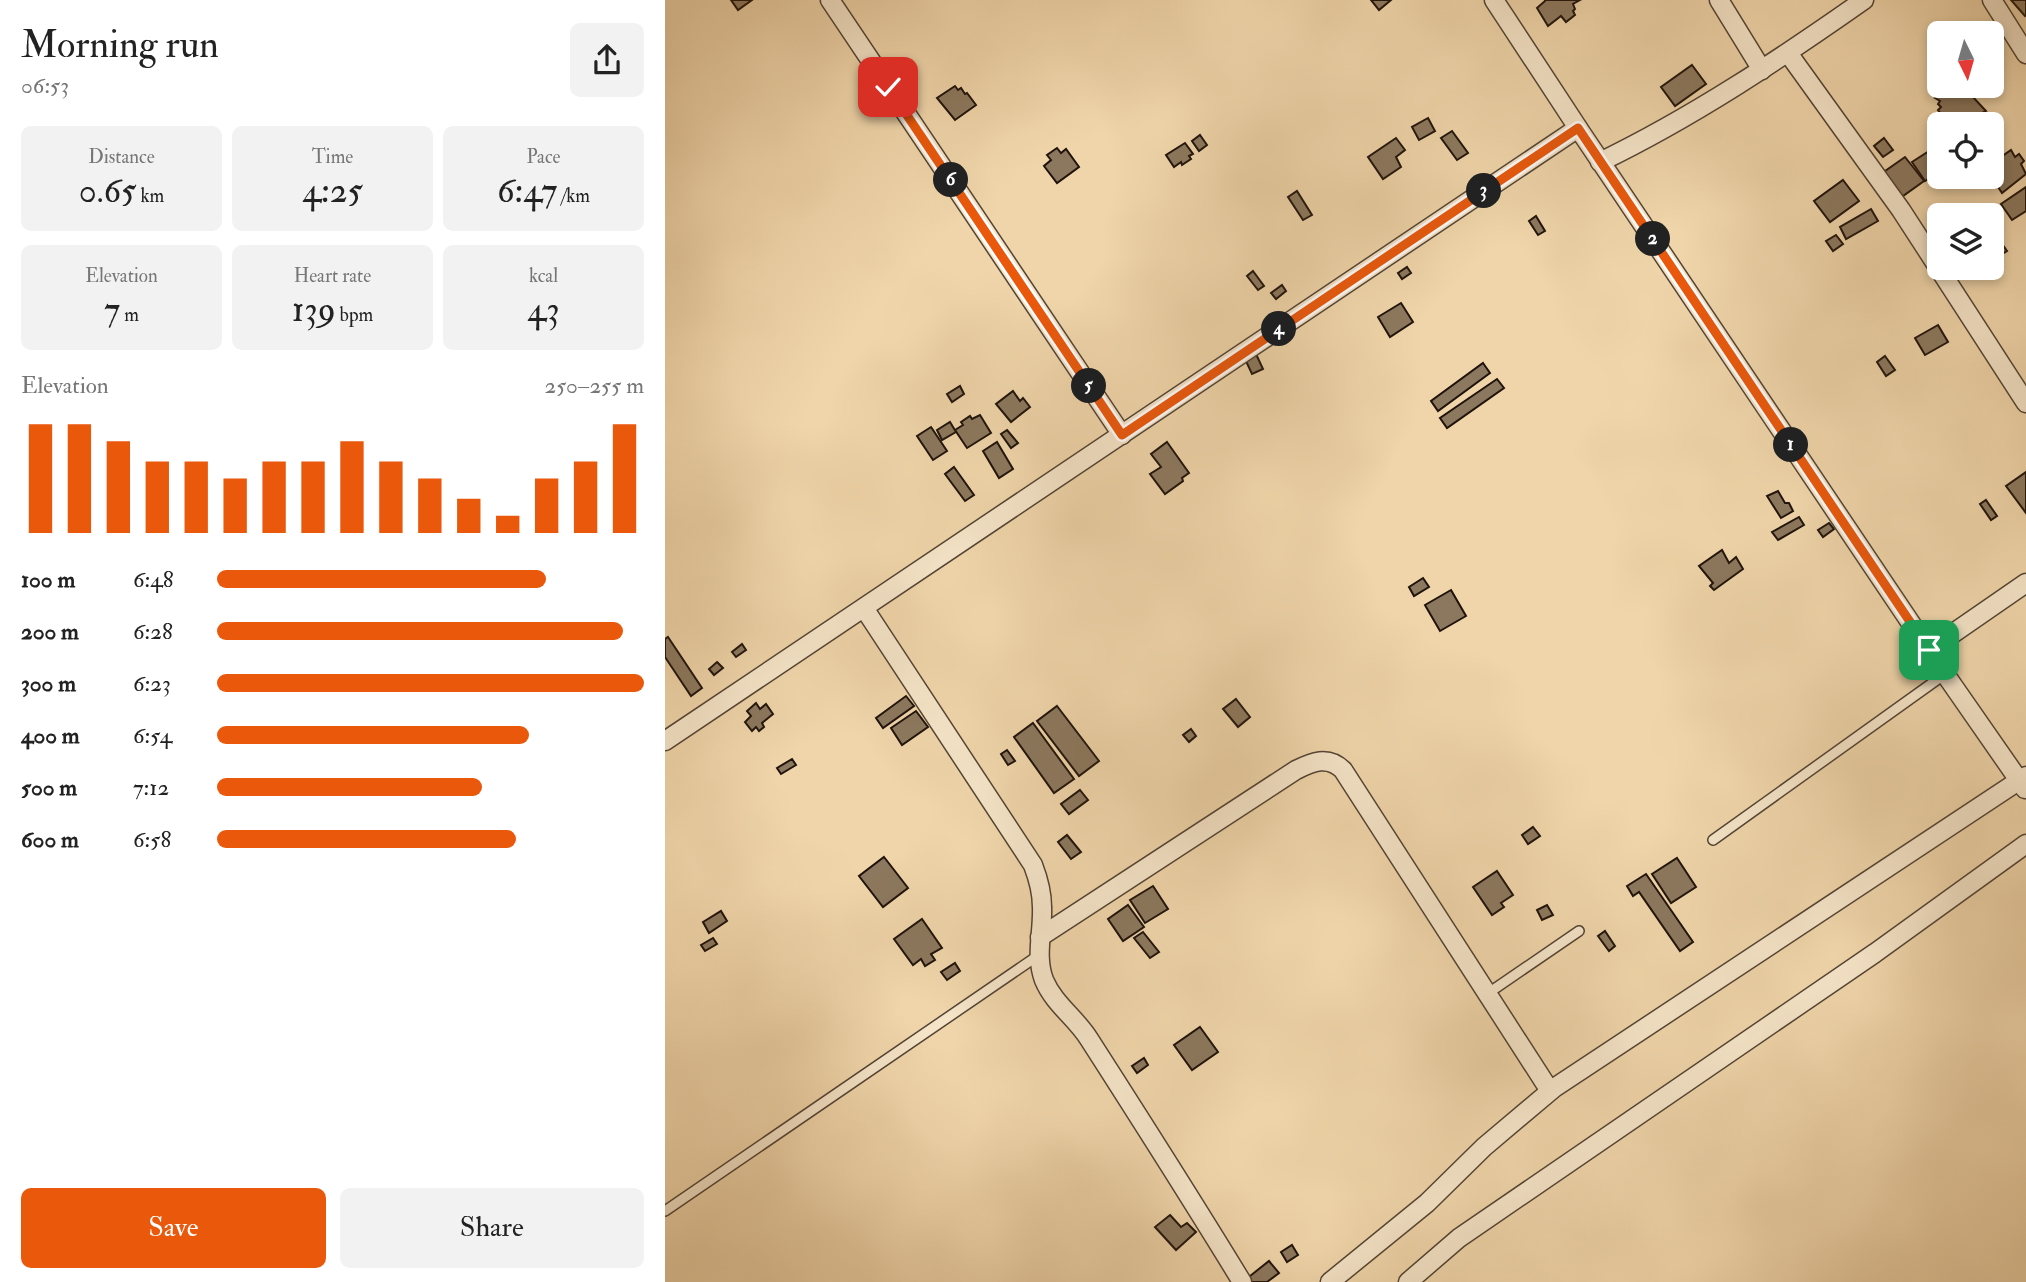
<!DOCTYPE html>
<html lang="en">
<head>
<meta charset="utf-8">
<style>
  :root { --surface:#fff; --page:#f2f2f2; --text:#222; --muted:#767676; --accent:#ea580c }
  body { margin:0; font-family:"IM FELL Double Pica",serif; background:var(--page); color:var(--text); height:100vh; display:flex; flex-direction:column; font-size:26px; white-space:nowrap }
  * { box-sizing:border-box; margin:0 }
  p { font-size:23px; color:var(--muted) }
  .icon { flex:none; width:38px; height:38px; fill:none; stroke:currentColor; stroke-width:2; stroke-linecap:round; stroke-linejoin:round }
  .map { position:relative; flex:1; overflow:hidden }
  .sheet { display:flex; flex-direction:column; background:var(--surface); width:665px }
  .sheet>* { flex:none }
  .needle { width:46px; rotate:175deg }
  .fabs { position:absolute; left:1262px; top:21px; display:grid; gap:14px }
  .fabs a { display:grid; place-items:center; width:77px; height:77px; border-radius:10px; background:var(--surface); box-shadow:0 4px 10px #0003; font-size:35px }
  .pin { position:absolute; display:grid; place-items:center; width:60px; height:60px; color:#fff; margin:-30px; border-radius:14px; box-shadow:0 4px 10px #0006 }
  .km { position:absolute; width:35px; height:35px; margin:-18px; border-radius:50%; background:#222; color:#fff; font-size:19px; line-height:35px; text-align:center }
  .round { display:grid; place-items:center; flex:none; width:74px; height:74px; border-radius:10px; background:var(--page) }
  .head { display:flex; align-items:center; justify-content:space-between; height:119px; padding:0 21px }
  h1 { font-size:38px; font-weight:600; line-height:52px }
  .figures { display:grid; grid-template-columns:repeat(3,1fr); gap:10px; height:119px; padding:7px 21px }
  .figures div { display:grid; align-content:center; border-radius:10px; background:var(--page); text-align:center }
  .figures b { font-size:35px; font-weight:600 }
  .figures small { font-size:19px; font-weight:400 }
  .figures p { font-size:19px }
  .chart { height:196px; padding:14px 21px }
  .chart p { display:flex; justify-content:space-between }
  .chart svg { width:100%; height:126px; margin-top:7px; stroke:var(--accent); stroke-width:6 }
  .primary-button { display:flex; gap:14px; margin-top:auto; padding:14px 21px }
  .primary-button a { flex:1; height:80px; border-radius:10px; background:var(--accent); color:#fff; font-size:28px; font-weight:600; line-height:80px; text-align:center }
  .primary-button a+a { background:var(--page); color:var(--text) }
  ul { padding:0 21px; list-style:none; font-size:23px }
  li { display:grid; grid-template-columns:112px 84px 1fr; align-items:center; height:52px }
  li i { height:18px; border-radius:9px; background:var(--accent) }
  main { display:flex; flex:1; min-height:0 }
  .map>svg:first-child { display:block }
  .building { fill:#8c785e; stroke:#1f130c; stroke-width:2 }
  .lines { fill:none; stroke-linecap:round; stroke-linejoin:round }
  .lane-casing { stroke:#534434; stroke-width:12 }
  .street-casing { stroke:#534434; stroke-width:21 }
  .lane { stroke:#f5e4c8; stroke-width:9 }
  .street { stroke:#f5e4c8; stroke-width:18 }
  .route-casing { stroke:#fff; stroke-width:14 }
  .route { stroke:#ea580c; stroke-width:9 }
</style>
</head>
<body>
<main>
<section class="sheet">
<div class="head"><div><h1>Morning run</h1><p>06:53</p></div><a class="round"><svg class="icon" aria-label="share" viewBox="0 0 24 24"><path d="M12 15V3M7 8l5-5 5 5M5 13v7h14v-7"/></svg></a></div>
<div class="figures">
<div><p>Distance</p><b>0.65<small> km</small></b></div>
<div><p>Time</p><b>4:25</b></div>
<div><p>Pace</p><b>6:47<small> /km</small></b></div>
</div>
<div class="figures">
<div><p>Elevation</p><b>7<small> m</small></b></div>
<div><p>Heart rate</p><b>139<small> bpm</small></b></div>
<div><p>kcal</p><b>43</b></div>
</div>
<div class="chart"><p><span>Elevation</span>250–255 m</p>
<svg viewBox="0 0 160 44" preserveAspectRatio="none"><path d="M5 44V6M15 44V6M25 44V12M35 44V19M45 44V19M55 44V25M65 44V19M75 44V19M85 44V12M95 44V19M105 44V25M115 44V32M125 44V38M135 44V25M145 44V19M155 44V6"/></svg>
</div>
<ul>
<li><b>100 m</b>6:48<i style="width:77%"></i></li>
<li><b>200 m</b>6:28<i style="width:95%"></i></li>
<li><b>300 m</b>6:23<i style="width:100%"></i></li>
<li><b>400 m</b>6:54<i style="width:73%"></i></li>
<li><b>500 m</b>7:12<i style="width:62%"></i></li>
<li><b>600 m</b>6:58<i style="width:70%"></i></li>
</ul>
<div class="primary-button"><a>Save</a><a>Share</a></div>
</section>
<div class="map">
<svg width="1361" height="1282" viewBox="0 0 1361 1282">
  <rect width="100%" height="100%" fill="#f0d5aa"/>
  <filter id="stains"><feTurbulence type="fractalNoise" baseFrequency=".00286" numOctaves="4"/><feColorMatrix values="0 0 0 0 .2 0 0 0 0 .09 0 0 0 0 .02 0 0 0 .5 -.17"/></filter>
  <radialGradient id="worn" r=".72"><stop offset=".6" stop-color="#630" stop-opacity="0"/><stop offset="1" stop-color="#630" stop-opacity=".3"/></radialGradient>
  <!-- building -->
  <g class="building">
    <polygon points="66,0 87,0 73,10"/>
    <polygon points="706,0 726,0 714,10"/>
    <polygon points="880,0 915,0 908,4 910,9 908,11 910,15 901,22 896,16 883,26 872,8 880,1"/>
    <polygon points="1346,0 1361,0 1361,15 1360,16"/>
    <polygon points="1027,65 1041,84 1010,106 996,87"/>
    <polygon points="290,86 293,90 296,88 300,94 302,93 311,105 290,120 272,98"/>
    <polygon points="1296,86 1302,86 1306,95 1321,111 1295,124 1284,124 1273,110 1276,107 1273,104 1275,101 1270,98 1283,88 1286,91"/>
    <polygon points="763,118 770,131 754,140 747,127"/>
    <polygon points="787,131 803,153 792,160 776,138"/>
    <polygon points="535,135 542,145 534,151 527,141"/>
    <polygon points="731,138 740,150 731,157 736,167 718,179 703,157"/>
    <polygon points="1219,138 1228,150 1218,157 1209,146"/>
    <polygon points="520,143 528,154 524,156 526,159 517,165 516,162 509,167 501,155"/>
    <polygon points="392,148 396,153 401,149 414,167 392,183 379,166 386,160 382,155"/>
    <polygon points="1346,150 1350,157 1354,154 1359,161 1356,164 1361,174 1337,193 1331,184 1334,181 1331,178 1329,180 1326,175 1326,164"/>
    <polygon points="1264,151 1274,165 1274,171 1260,181 1247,162"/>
    <polygon points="1240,157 1259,181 1231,201 1213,176"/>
    <polygon points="1178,180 1194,201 1165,222 1149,201"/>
    <polygon points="1361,187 1361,211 1347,220 1336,204"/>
    <polygon points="632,191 647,215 638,220 623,197"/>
    <polygon points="1206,209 1213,221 1181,239 1175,227"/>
    <polygon points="871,216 880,231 873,235 864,221"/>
    <polygon points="1171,235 1178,244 1168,251 1161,241"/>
    <polygon points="1335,241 1342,251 1334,256 1327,246"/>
    <polygon points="742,267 746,273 737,279 733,273"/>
    <polygon points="588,271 599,286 593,290 582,276"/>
    <polygon points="617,285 621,291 611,299 606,293"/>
    <polygon points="736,303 748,322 725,337 713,317"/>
    <polygon points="1273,325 1283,342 1260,355 1250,338"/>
    <polygon points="591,354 598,369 587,374 580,359"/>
    <polygon points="1220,356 1230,370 1221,376 1212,362"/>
    <polygon points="818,363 825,373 773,411 766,401"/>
    <polygon points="832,379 839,388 782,428 775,418"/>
    <polygon points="295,386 299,394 287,402 282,394"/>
    <polygon points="348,391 355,401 358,398 365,407 346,422 331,404"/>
    <polygon points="315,415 326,433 302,448 290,430 298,425 296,422 305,416 307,419"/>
    <polygon points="285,422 291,432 277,440 272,430"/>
    <polygon points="266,427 282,451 268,460 252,436"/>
    <polygon points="342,430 353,443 346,448 336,434"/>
    <polygon points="332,442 348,469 334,478 318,451"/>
    <polygon points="502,442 524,473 517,478 518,481 500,494 485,474 496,467 486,454"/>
    <polygon points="289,467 309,495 300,501 280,474"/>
    <polygon points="1361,472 1361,513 1341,486"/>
    <polygon points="1113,491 1120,503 1124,503 1128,511 1116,518 1102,496"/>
    <polygon points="1321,500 1332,516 1326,520 1315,504"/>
    <polygon points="1134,517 1139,525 1113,540 1107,532"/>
    <polygon points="1164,523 1169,529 1158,537 1153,530"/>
    <polygon points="1057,550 1064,563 1071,557 1078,569 1049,590 1045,586 1048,583 1034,566"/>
    <polygon points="758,578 764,587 749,596 744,587"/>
    <polygon points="786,590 801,616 775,631 760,605"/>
    <polygon points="3,637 37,688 26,696 0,657 0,639"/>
    <polygon points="77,644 81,650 71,657 67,652"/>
    <polygon points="52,662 58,668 49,675 44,669"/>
    <polygon points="241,696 249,706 218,728 211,718"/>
    <polygon points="571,699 585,717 573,727 558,709"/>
    <polygon points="91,703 95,709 101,704 108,714 97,723 99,727 94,731 91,727 87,731 80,722 86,716 82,711"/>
    <polygon points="392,706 434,761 414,776 372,721"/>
    <polygon points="251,711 263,727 237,745 226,728"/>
    <polygon points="368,723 409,779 389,793 349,737"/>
    <polygon points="526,729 531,736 524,742 518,735"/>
    <polygon points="342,750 350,761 343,765 336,754"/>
    <polygon points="127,759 131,765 116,774 112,768"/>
    <polygon points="415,790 423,800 404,814 396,804"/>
    <polygon points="868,827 875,836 863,844 857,835"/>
    <polygon points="402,835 416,852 406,859 393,842"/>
    <polygon points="219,857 243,888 218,907 194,876"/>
    <polygon points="1012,858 1031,887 1006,903 987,874"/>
    <polygon points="832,871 848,895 836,903 839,907 827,915 808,887"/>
    <polygon points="981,874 1028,942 1015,951 974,892 968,896 962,886"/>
    <polygon points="488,886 503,909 480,923 465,900"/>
    <polygon points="463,905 479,927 458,941 443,919"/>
    <polygon points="882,905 888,915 877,920 872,910"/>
    <polygon points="56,911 62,921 44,933 38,922"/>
    <polygon points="257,919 277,948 266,954 270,960 260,966 256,959 248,965 229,939"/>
    <polygon points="940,931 950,946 944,951 933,936"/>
    <polygon points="478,932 494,952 485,958 469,938"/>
    <polygon points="48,938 52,944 40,951 36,945"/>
    <polygon points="290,963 295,971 282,980 276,972"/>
    <polygon points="535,1027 553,1052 527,1070 509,1045"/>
    <polygon points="479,1058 483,1065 472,1073 467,1066"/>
    <polygon points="505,1215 516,1227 522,1223 531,1232 511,1250 490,1227"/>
    <polygon points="627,1245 633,1255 622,1262 616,1252"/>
    <polygon points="604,1261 614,1273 602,1282 582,1282 580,1280"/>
  </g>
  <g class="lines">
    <defs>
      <g id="lane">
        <polyline points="1048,840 1280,674"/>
        <polyline points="822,994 914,931"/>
        <polyline points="0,1211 374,955"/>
      </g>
      <g id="street">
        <polyline points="165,0 457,435"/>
        <polyline points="1054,0 1097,70"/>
        <polyline points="1327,0 1361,54"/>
        <polyline points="1123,53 1236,210 1361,403"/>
        <polyline points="913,128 1280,674 1360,789"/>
        <path d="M935,162C1028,117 1115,59 1199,0"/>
        <path d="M199,608L368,865C373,878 377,892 377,907C378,932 370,956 379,980C389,1004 411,1018 424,1039C476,1120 527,1200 577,1282"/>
        <polyline points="1264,650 1361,583"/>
        <polyline points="0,741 913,128 829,0"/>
        <path d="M375,937L631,770C647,762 663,755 678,770L885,1091"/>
        <polyline points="665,1282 762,1203 819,1147 889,1088 1361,776"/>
        <polyline points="743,1282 794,1238 1210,953 1361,844"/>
      </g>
    </defs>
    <!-- lane casing -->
    <use href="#lane" class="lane-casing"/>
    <!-- street casing -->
    <use href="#street" class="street-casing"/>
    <!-- lane -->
    <use href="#lane" class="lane"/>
    <!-- street -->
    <use href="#street" class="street"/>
  </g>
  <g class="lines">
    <defs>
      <polyline id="route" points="223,87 457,435 913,128 1264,650"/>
    </defs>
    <!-- route casing -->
    <use href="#route" class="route-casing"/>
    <!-- route -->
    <use href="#route" class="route"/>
  </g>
  <rect width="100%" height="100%" filter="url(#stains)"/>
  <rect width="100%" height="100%" fill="url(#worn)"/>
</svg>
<div class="fabs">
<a><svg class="needle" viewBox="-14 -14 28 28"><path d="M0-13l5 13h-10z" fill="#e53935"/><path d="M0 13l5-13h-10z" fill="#767676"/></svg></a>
<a><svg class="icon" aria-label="locate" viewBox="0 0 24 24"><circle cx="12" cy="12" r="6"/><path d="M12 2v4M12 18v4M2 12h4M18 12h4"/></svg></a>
<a><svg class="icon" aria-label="layers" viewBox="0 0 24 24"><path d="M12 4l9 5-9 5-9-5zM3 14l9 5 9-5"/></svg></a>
</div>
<div class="pin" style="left:1264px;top:650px;background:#1e9e55"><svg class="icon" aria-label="arrive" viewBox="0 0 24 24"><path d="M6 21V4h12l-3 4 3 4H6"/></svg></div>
<div class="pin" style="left:223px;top:87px;background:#d93025"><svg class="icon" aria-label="check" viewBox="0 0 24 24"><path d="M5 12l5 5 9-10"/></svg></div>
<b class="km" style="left:1126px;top:445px">1</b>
<b class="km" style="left:988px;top:239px">2</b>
<b class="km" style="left:819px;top:191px">3</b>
<b class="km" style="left:614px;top:329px">4</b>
<b class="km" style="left:424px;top:386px">5</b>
<b class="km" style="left:286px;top:180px">6</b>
</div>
</main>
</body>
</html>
